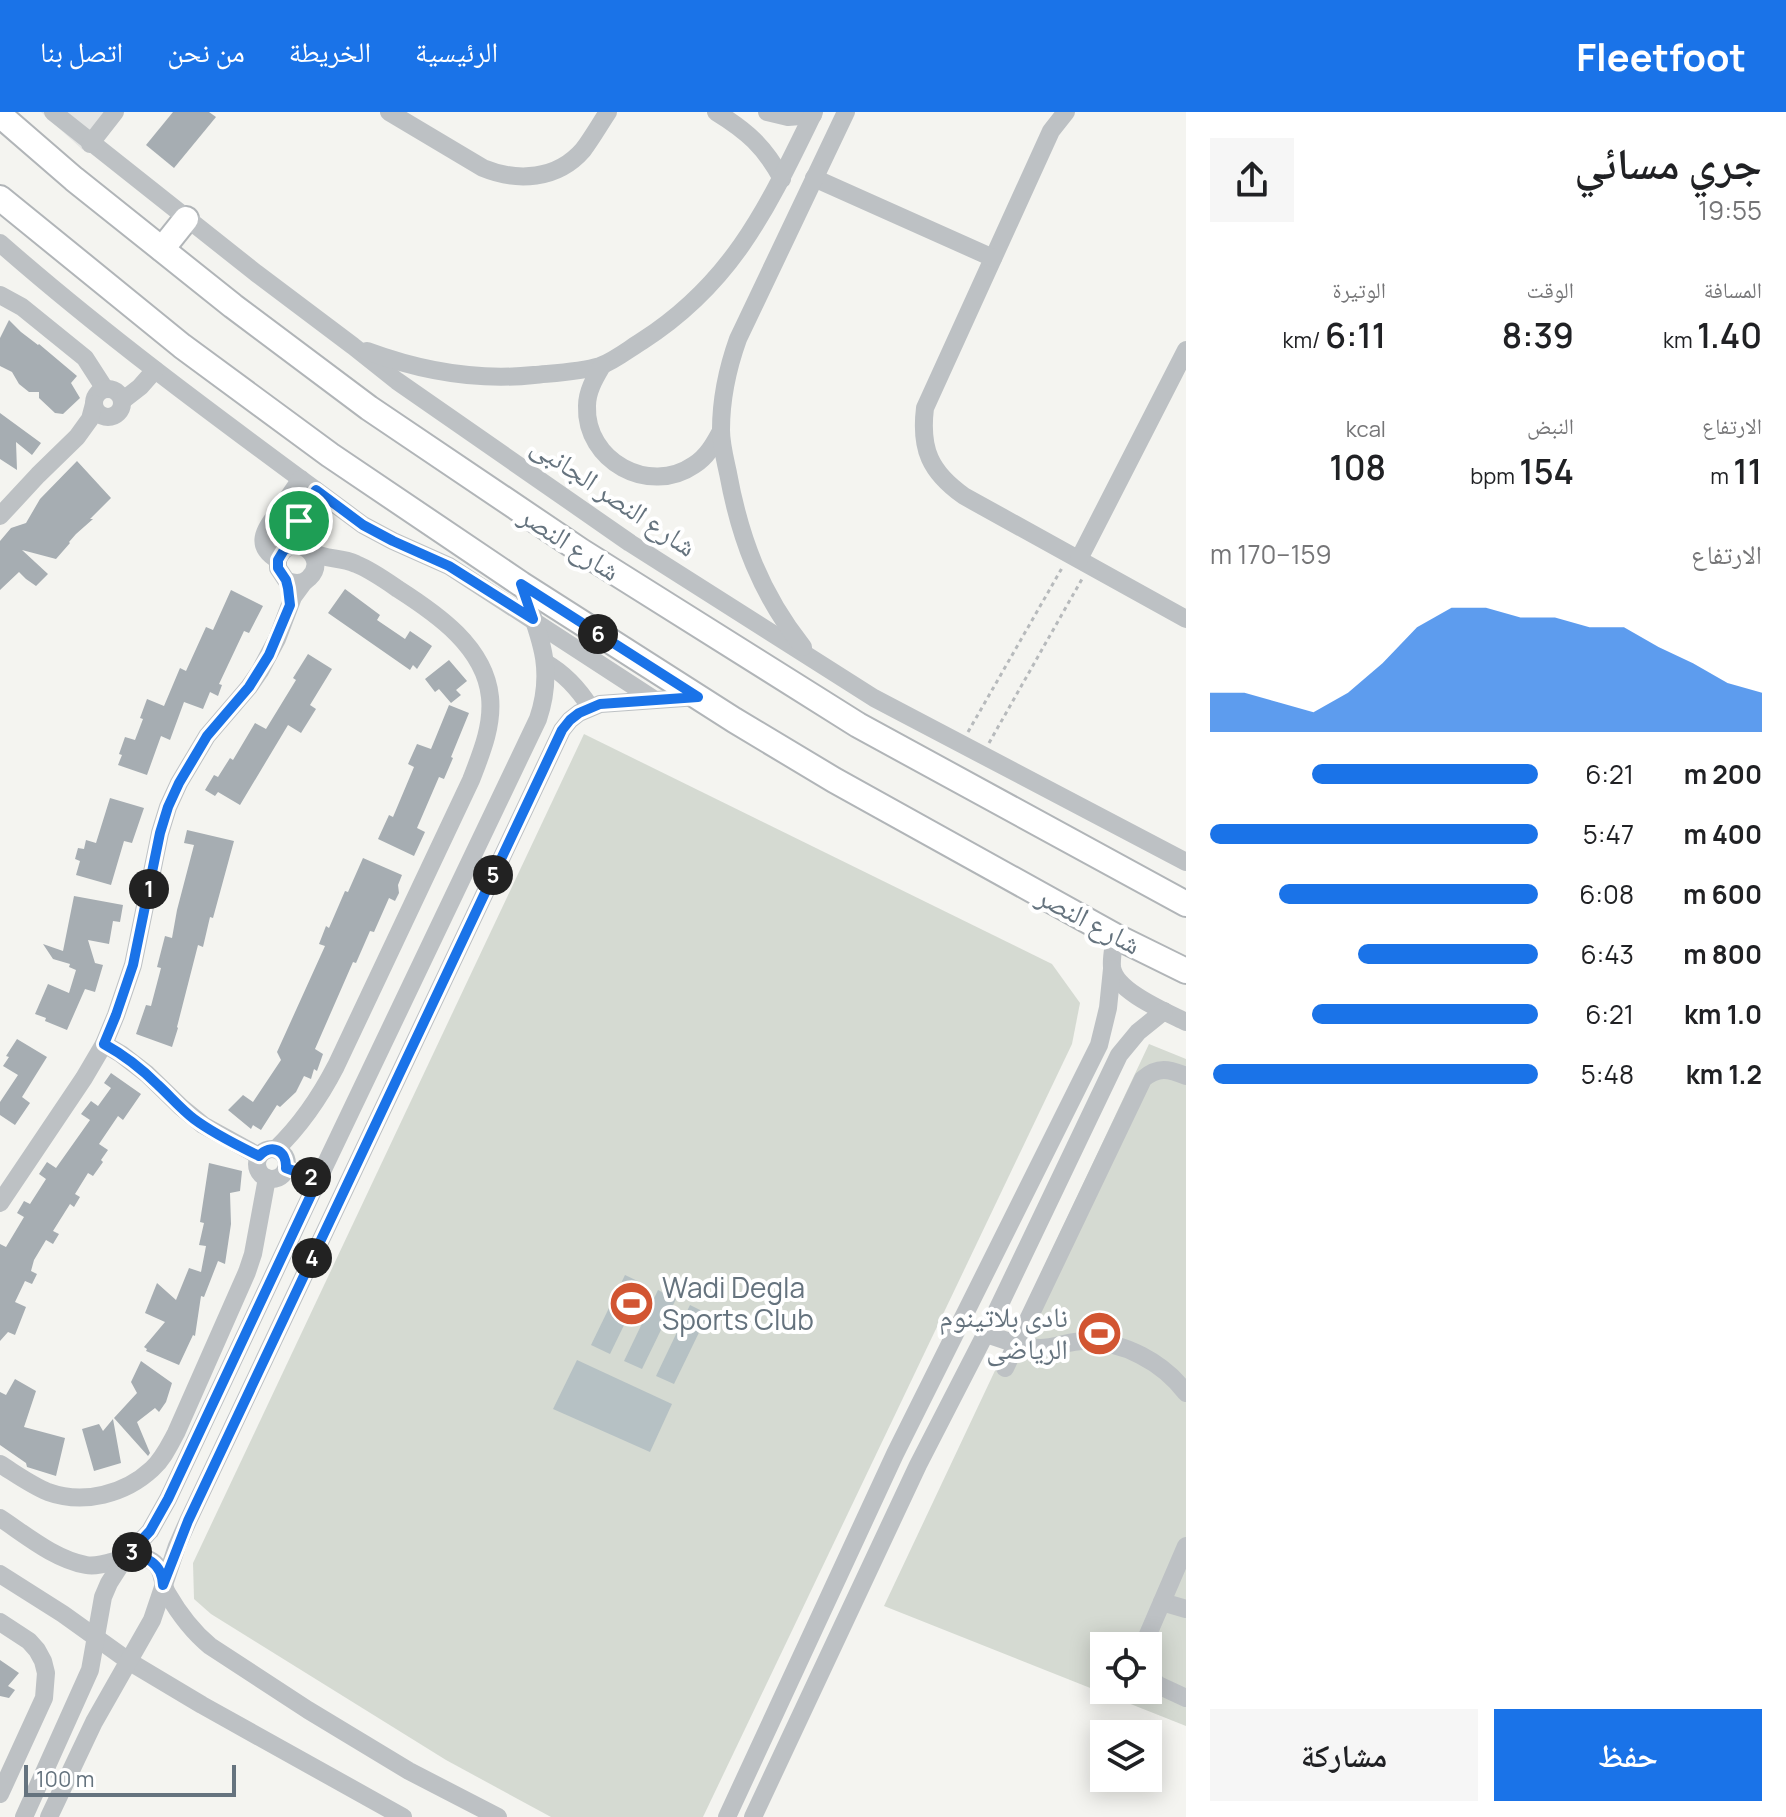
<!DOCTYPE html>
<html lang="ar">
<head>
<meta charset="utf-8">
<style>
  :root { --surface:#fff; --page:#f6f6f6; --text:#202124; --muted:#757577; --accent:#1a73e8 }
  body { margin:0; font-family:Manrope,"Noto Naskh Arabic",sans-serif; background:var(--page); color:var(--text); direction:rtl; height:100vh; display:flex; flex-direction:column; font-size:30px; white-space:nowrap }
  * { box-sizing:border-box; margin:0 }
  p { font-size:26px; color:var(--muted) }
  .icon { flex:none; width:44px; height:44px; fill:none; stroke:currentColor; stroke-width:2; stroke-linecap:round; stroke-linejoin:round }
  .map { position:relative; flex:1; overflow:hidden; direction:ltr }
  .details { display:flex; flex-direction:column; background:var(--surface); width:600px }
  .details>* { flex:none }
  .tools { position:absolute; left:1090px; top:1520px; display:grid; gap:16px }
  .tools a { display:grid; place-items:center; width:72px; height:72px; border-radius:0px; background:var(--surface); box-shadow:0 4px 20px #0003; font-size:40px }
  .scale { position:absolute; left:24px; bottom:20px; width:212px; box-sizing:border-box; padding-left:8px; border:4px solid #65737e; border-top:0; font-size:22px; line-height:28px; white-space:nowrap; color:#65737e; -webkit-text-stroke:6px #fff; paint-order:stroke }
  .pin { position:absolute; display:grid; place-items:center; width:68px; height:68px; color:#fff; margin:-34px; border:4px solid #fff; border-radius:50%; box-shadow:0 2px 8px #0007 }
  .km { position:absolute; width:40px; height:40px; margin:-20px; border-radius:50%; background:#222; color:#fff; font-size:22px; line-height:40px; text-align:center }
  .round { display:grid; place-items:center; flex:none; width:84px; height:84px; border-radius:0px; background:var(--page) }
  .headline { display:flex; align-items:center; justify-content:space-between; height:136px; padding:0 24px }
  h1 { font-size:44px; font-weight:600; line-height:60px }
  .figures { display:grid; grid-template-columns:repeat(3,1fr); gap:12px; height:136px; padding:8px 24px }
  .figures div { display:grid; align-content:center }
  .figures b { font-size:34px; font-weight:600 }
  .figures small { font-size:22px; font-weight:400 }
  .figures p { font-size:22px }
  .chart { height:224px; padding:16px 24px }
  .chart p { display:flex; justify-content:space-between }
  .chart svg { width:100%; height:144px; margin-top:8px; fill:var(--accent); opacity:.7 }
  .cta { display:flex; gap:16px; margin-top:auto; padding:16px 24px }
  .cta a { flex:1; height:92px; border-radius:0px; background:var(--accent); color:#fff; font-size:32px; font-weight:600; line-height:92px; text-align:center }
  .cta a+a { background:var(--page); color:var(--text) }
  ul { padding:0 24px; list-style:none; font-size:26px }
  li { display:grid; grid-template-columns:128px 96px 1fr; align-items:center; height:60px }
  li i { height:20px; border-radius:10px; background:var(--accent) }
  header { display:flex; align-items:center; gap:48px; box-sizing:border-box; height:112px; padding:0 40px; background:var(--accent); color:#fff }
  header strong { font-size:38px }
  nav { display:flex; gap:44px; margin-inline-start:auto; font-size:28px }
  main { display:flex; flex:1; min-height:0 }
  .map>svg:first-child { display:block }
  .built { fill:#e4e5e4 }
  .green { fill:#d5dad2; fill-rule:evenodd }
  .water { fill:#b6c1c4 }
  .building { fill:#a6adb2 }
  .lines { fill:none; stroke-linecap:round; stroke-linejoin:round }
  .major-casing { stroke:#b1b5b8; stroke-width:28 }
  .path { stroke:#b7babc; stroke-width:3; stroke-dasharray:4 4; stroke-linecap:butt }
  .minor { stroke:#bdc1c4; stroke-width:18 }
  .major { stroke:#fff; stroke-width:24 }
  .route-casing { stroke:#fff; stroke-width:16 }
  .route { stroke:#1a73e8; stroke-width:10 }
  .labels { text-anchor:middle; stroke-width:8; stroke-linejoin:round; paint-order:stroke }
  .street-label { font-size:28px; fill:#65737e; stroke:#fff }
  .poi-label { font-size:28px; fill:#65737e; stroke:#fff; text-anchor:start }
</style>
</head>
<body>
<header>
<strong>Fleetfoot</strong>
<nav><a>الرئيسية</a><a>الخريطة</a><a>من نحن</a><a>اتصل بنا</a></nav>
</header>
<main>
<section class="details">
<div class="headline"><div><h1>جري مسائي</h1><p>19:55</p></div><a class="round"><svg class="icon" aria-label="share" viewBox="0 0 24 24"><path d="M12 15V3M7 8l5-5 5 5M5 13v7h14v-7"/></svg></a></div>
<div class="figures">
<div><p>المسافة</p><b>1.40<small> km</small></b></div>
<div><p>الوقت</p><b>8:39</b></div>
<div><p>الوتيرة</p><b>6:11<small> /km</small></b></div>
</div>
<div class="figures">
<div><p>الارتفاع</p><b>11<small> m</small></b></div>
<div><p>النبض</p><b>154<small> bpm</small></b></div>
<div><p>kcal</p><b>108</b></div>
</div>
<div class="chart"><p><span>الارتفاع</span>159–170 m</p>
<svg viewBox="0 0 160 44" preserveAspectRatio="none"><path d="M0 44V32L10 32L20 35L30 38L40 32L50 23L60 12L70 6L80 6L90 9L100 9L110 12L120 12L130 18L140 23L150 29L160 32V44z"/></svg>
</div>
<ul>
<li><b>200 m</b>6:21<i style="width:69%"></i></li>
<li><b>400 m</b>5:47<i style="width:100%"></i></li>
<li><b>600 m</b>6:08<i style="width:79%"></i></li>
<li><b>800 m</b>6:43<i style="width:55%"></i></li>
<li><b>1.0 km</b>6:21<i style="width:69%"></i></li>
<li><b>1.2 km</b>5:48<i style="width:99%"></i></li>
</ul>
<div class="cta"><a>حفظ</a><a>مشاركة</a></div>
</section>
<div class="map">
<svg width="1186" height="1705" viewBox="0 0 1186 1705">
  <rect width="100%" height="100%" fill="#f4f4f0"/>
  <!-- built -->
  <polygon class="built" points="41,0 111,0 83,38"/>
  <!-- green -->
  <g class="green">
    <polygon points="584,622 1052,852 1080,891 1072,932 703,1705 551,1705 446,1648 211,1502 194,1487 193,1451"/>
    <path d="M1149,932L1186,947V1614L884,1494ZM1104,1534H1148V1578H1104Z"/>
  </g>
  <!-- water -->
  <g class="water">
    <polygon points="625,1163 644,1172 610,1242 591,1233"/>
    <polygon points="658,1178 676,1187 642,1257 624,1249"/>
    <polygon points="690,1193 708,1202 674,1272 656,1264"/>
    <polygon points="577,1248 672,1292 650,1340 553,1297"/>
  </g>
  <!-- building -->
  <g class="building">
    <polygon points="173,0 209,0 216,5 174,56 146,33"/>
    <polygon points="9,208 21,220 38,233 39,232 77,264 71,271 80,286 63,302 55,301 39,286 39,280 29,280 19,272 12,260 0,254 0,226"/>
    <polygon points="0,301 41,331 32,343 16,330 17,358 0,347"/>
    <polygon points="77,349 111,386 90,407 93,407 76,422 69,430 70,431 56,447 22,438 48,462 36,474 26,467 19,460 0,478 0,429 11,416 26,411 40,387"/>
    <polygon points="345,477 380,503 377,508 405,527 410,519 432,534 417,557 413,553 410,558 328,501"/>
    <polygon points="231,478 263,494 249,521 244,519 219,572 222,573 218,584 210,580 203,597 184,590 170,628 161,624 147,663 118,653 122,643 119,642 125,625 135,628 143,607 140,606 147,587 164,594 180,556 186,559 206,515 213,518"/>
    <polygon points="308,542 332,557 310,593 316,597 301,621 288,613 240,693 218,680 215,684 205,678 214,663 218,665 230,646 233,648 255,611 266,617 296,568 293,566"/>
    <polygon points="449,548 467,569 456,578 461,583 451,591 439,577 435,580 425,567"/>
    <polygon points="449,593 469,601 451,645 453,646 444,667 439,665 417,716 425,720 414,744 378,727 389,703 393,705 414,655 408,652 417,632 431,637"/>
    <polygon points="110,686 144,696 132,731 124,729 111,773 76,763 80,749 75,747 78,736 84,737 86,728 96,731"/>
    <polygon points="187,718 234,729 213,806 210,805 203,835 198,833 177,915 178,916 172,935 136,922 146,893 151,894 161,856 157,855 165,824 172,826 177,798 194,733 184,731"/>
    <polygon points="363,746 402,763 398,773 399,781 395,789 389,786 374,820 370,819 356,851 353,850 315,937 323,942 317,959 314,957 311,967 304,964 296,980 280,995 277,993 261,1018 253,1013 251,1017 228,998 243,983 253,990 281,948 277,940 325,834 319,832 326,814 329,816 345,779 348,780"/>
    <polygon points="74,784 123,793 120,810 113,809 109,832 88,828 95,851 103,853 95,880 85,877 67,918 45,909 46,906 35,902 48,872 69,881 76,858 69,855 70,852 53,847 43,832 63,839"/>
    <polygon points="17,927 47,945 22,985 30,991 15,1013 0,1003 0,990 18,963 3,954 9,945 6,944"/>
    <polygon points="111,961 141,982 123,1008 118,1004 99,1032 108,1038 101,1048 103,1050 93,1064 88,1061 75,1082 80,1085 74,1095 70,1092 53,1119 59,1122 53,1132 46,1128 34,1148 31,1159 37,1162 32,1172 25,1169 15,1190 26,1195 15,1223 8,1220 0,1229 0,1132 6,1135 24,1105 17,1101 24,1089 30,1092 46,1067 39,1062 47,1050 56,1056 90,1008 81,1002 91,989 98,994 111,976 104,971"/>
    <polygon points="209,1051 242,1059 240,1079 230,1081 231,1112 225,1152 218,1149 204,1185 201,1184 195,1224 193,1223 179,1253 146,1239 147,1237 144,1235 165,1210 145,1201 157,1171 176,1188 189,1156 201,1160 206,1134 199,1133 204,1111 200,1110"/>
    <polygon points="141,1249 172,1271 166,1290 159,1300 155,1296 137,1310 150,1341 148,1344 114,1306 137,1281 131,1270"/>
    <polygon points="15,1267 36,1279 24,1315 65,1326 56,1364 27,1355 26,1351 0,1333 0,1280 6,1283"/>
    <polygon points="113,1307 121,1351 94,1359 82,1317 99,1312 103,1319"/>
    <polygon points="0,1548 19,1561 8,1574 15,1578 9,1586 0,1584"/>
  </g>
  <g class="lines">
    <defs>
      <g id="major">
        <polyline points="0,3 74,67 233,194 369,296 581,439 858,613 1186,792"/>
        <polyline points="0,86 182,234 330,343 521,472 734,608 834,668 1115,824 1186,859"/>
        <polyline points="162,137 186,107"/>
      </g>
    </defs>
    <!-- major casing -->
    <use href="#major" class="major-casing"/>
    <!-- path -->
    <g class="path">
      <polyline points="968,620 1062,456"/>
      <polyline points="989,631 1082,467"/>
    </g>
    <!-- minor -->
    <g class="minor">
      <polyline points="53,0 256,161 353,234 397,269 630,431 874,586 1186,750"/>
      <path d="M389,0L483,56C517,70 557,68 583,38C592,26 600,12 608,0"/>
      <path d="M716,0C747,19 765,35 782,67"/>
      <polyline points="767,0 788,5 813,3"/>
      <path d="M1066,0L1051,19L925,296C920,337 930,360 964,384L1186,507"/>
      <polyline points="90,32 115,0"/>
      <polyline points="814,66 993,146"/>
      <path d="M0,131C115,232 240,322 363,413L393,429L449,454L655,588"/>
      <polyline points="0,183 22,195 85,246 105,277"/>
      <path d="M367,239C421,259 477,269 534,263C555,261 580,260 600,254C614,249 629,237 642,229C734,170 768,94 814,0"/>
      <path d="M602,254C595,266 587,279 587,294C585,349 649,384 694,353C707,345 714,332 721,319"/>
      <circle cx="108" cy="291" r="14"/>
      <polyline points="122,289 140,275 155,258"/>
      <polyline points="0,404 38,363 77,325 90,307 94,292"/>
      <path d="M299,433C293,412 306,396 316,378"/>
      <polyline points="1079,447 1186,238"/>
      <path d="M278,448C291,415 331,445 309,466C302,473 294,472 286,468L278,456V448C253,433 265,418 278,400C286,389 293,378 301,367"/>
      <path d="M803,535C761,482 740,427 728,361C725,347 721,332 721,318C721,287 728,255 738,227L846,0"/>
      <path d="M546,551C565,562 578,576 590,595"/>
      <path d="M1115,824C1114,834 1111,845 1112,855C1115,879 1166,900 1186,910"/>
      <polyline points="104,932 121,942 147,962 181,995 203,1013 259,1044"/>
      <circle cx="272" cy="1052" r="15"/>
      <path d="M276,1037C301,1013 320,985 336,954L471,668C481,642 493,614 490,585C485,535 437,502 398,477C385,468 371,458 356,452C339,444 327,449 310,439"/>
      <polyline points="0,1091 84,966 104,932 116,903 133,853 160,721 168,695 179,671 207,624 249,575 260,559 277,527 293,485 304,470"/>
      <path d="M986,1222C1003,1227 1022,1236 1040,1236C1055,1236 1069,1229 1084,1229C1123,1229 1163,1250 1186,1281"/>
      <path d="M1005,1256L1143,967C1158,954 1169,957 1186,964"/>
      <path d="M0,1352C16,1362 31,1373 48,1380C84,1393 125,1382 152,1357C163,1347 169,1334 176,1321L247,1160L253,1142L267,1066"/>
      <path d="M0,1406C26,1423 54,1447 86,1453C107,1457 132,1436 152,1449C164,1457 161,1470 167,1481C178,1500 193,1520 210,1534L308,1598L409,1659L498,1705"/>
      <polyline points="0,1462 63,1502 130,1550 202,1593 403,1705"/>
      <polyline points="1162,1490 1186,1497"/>
      <polyline points="0,1510 29,1529 37,1538 43,1549 46,1561 44,1586 0,1682"/>
      <polyline points="1143,1534 1186,1434"/>
      <polyline points="1148,1562 1158,1573 1186,1586"/>
      <path d="M24,1705L90,1558L103,1485L109,1471L125,1446L150,1419L168,1387L318,1068L538,607C556,554 538,521 521,472"/>
      <polyline points="49,1705 94,1610 152,1508 177,1434 188,1409 562,618 570,608 579,601 600,592 698,585"/>
      <polyline points="727,1705 895,1342 1099,933 1108,896 1112,857"/>
      <polyline points="753,1705 918,1353 990,1213 1119,943 1138,920 1164,899"/>
    </g>
    <!-- major -->
    <use href="#major" class="major"/>
  </g>
  <g class="lines">
    <defs>
      <path id="route" d="M316,378L363,413L393,429L449,454L533,507L521,472L698,585L600,592L579,601L570,608L562,618L188,1409L163,1473C162,1452 146,1441 125,1446L150,1419L168,1387L318,1068L286,1056C287,1038 271,1031 259,1044C237,1033 214,1022 194,1007C181,997 170,984 158,973C142,957 124,943 104,932L116,903L133,853L160,721L168,695L179,671L207,624L249,575L269,543L290,493L288,476L286,468L278,456V448L284,438L294,433H299C293,412 306,396 316,378Z"/>
    </defs>
    <!-- route casing -->
    <use href="#route" class="route-casing"/>
    <!-- route -->
    <use href="#route" class="route"/>
  </g>
  <!-- icons -->
  <defs>
    <symbol id="stadium-disc" viewBox="-11 -11 22 22"><circle r="9.5" fill="#d25532" stroke="#fff"/><path d="M0-5a6.5 5 0 1 0 0 10a6.5 5 0 1 0 0-10ZM-3.5-1.8h7v3.6h-7Z" fill="#fff"/></symbol>
  </defs>
  <g fill-rule="evenodd">
    <use href="#stadium-disc" x="606" y="1166" width="51" height="51"/>
    <use href="#stadium-disc" x="1074" y="1196" width="51" height="51"/>
  </g>
  <g class="labels">
    <!-- street labels -->
    <g class="street-label">
      <text transform="translate(614 384) rotate(34)" y="10">شارع النصر الجانبى</text>
      <text transform="translate(570 431) rotate(33)" y="10">شارع النصر</text>
      <text transform="translate(1089 808) rotate(28)" y="10">شارع النصر</text>
    </g>
    <!-- poi labels -->
    <g class="poi-label">
      <text x="662" y="1186">Wadi Degla<tspan x="662" dy="32">Sports Club</tspan></text>
      <text x="1068" y="1215" text-anchor="end">نادى بلاتينوم<tspan x="1068" dy="32">الرياضى</tspan></text>
    </g>
  </g>
</svg>
<div class="tools">
<a><svg class="icon" aria-label="locate" viewBox="0 0 24 24"><circle cx="12" cy="12" r="6"/><path d="M12 2v4M12 18v4M2 12h4M18 12h4"/></svg></a>
<a><svg class="icon" aria-label="layers" viewBox="0 0 24 24"><path d="M12 4l9 5-9 5-9-5zM3 14l9 5 9-5"/></svg></a>
</div>
<div class="scale">100 m</div>
<div class="pin" style="left:299px;top:409px;background:#1e9e55"><svg class="icon" aria-label="arrive" viewBox="0 0 24 24"><path d="M6 21V4h12l-3 4 3 4H6"/></svg></div>
<b class="km" style="left:149px;top:777px">1</b>
<b class="km" style="left:311px;top:1065px">2</b>
<b class="km" style="left:132px;top:1440px">3</b>
<b class="km" style="left:312px;top:1146px">4</b>
<b class="km" style="left:493px;top:763px">5</b>
<b class="km" style="left:598px;top:522px">6</b>
</div>
</main>
</body>
</html>
